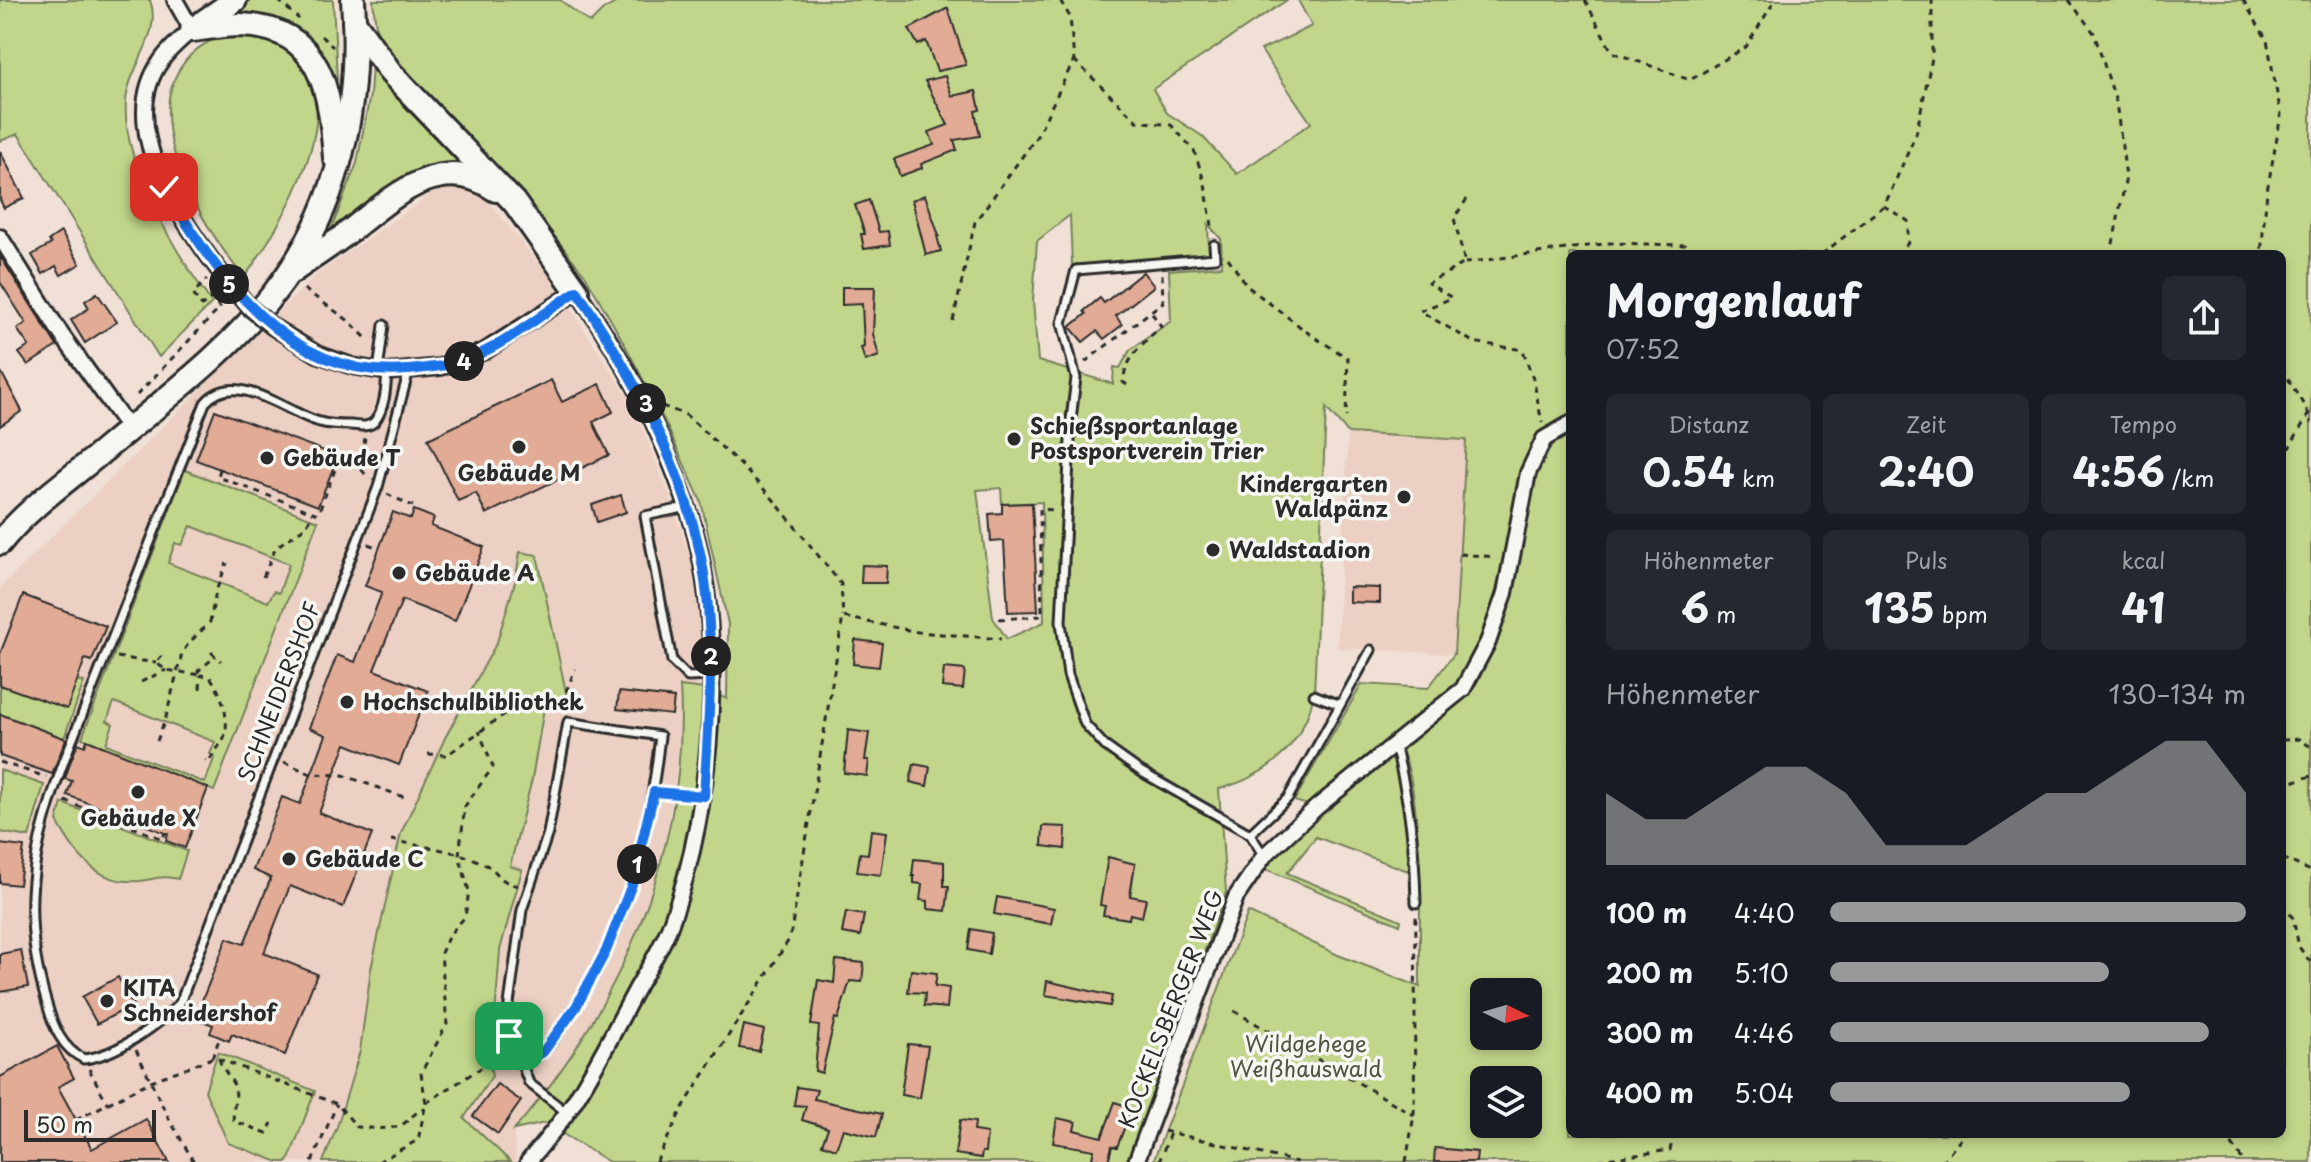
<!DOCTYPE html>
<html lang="de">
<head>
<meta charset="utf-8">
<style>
  :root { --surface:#171b24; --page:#242831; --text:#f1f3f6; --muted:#9ea1a6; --accent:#98999b }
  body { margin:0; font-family:"Playpen Sans",sans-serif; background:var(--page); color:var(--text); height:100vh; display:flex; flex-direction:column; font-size:30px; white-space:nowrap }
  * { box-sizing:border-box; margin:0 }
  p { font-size:26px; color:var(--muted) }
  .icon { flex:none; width:44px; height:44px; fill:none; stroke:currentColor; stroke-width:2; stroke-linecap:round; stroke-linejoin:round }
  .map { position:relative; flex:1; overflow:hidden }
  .side { position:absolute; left:1566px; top:250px; width:720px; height:888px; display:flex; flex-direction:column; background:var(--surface); border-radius:12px; box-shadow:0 4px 12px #0003 }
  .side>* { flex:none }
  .needle { width:52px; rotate:95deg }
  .buttons { position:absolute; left:1470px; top:978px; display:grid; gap:16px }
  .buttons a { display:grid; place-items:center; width:72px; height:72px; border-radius:12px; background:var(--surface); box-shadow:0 4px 12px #0003; font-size:40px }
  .scale { position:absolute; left:24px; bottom:20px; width:132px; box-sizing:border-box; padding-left:8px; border:4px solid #2b2b2b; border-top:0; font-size:22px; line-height:28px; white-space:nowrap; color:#2b2b2b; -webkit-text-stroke:6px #f6f6f2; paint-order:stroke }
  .pin { position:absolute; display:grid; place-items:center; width:68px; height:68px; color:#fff; margin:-34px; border-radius:16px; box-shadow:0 4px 12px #0006 }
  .km { position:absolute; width:40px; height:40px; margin:-20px; border-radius:50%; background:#222; color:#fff; font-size:22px; line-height:40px; text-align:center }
  .round { display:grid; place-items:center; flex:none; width:84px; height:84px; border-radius:12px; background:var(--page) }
  .headline { display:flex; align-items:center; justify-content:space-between; height:136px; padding:0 40px }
  h1 { font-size:44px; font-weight:700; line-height:60px }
  .figures { display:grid; grid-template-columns:repeat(3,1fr); gap:12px; height:136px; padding:8px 40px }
  .figures div { display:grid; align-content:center; border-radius:12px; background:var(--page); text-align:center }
  .figures b { font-size:40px; font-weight:700 }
  .figures small { font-size:22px; font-weight:400 }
  .figures p { font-size:22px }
  .chart { height:224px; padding:16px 40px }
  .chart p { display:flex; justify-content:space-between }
  .chart svg { width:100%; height:144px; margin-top:8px; fill:var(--accent); opacity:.7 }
  ul { padding:0 40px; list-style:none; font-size:26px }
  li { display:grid; grid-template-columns:128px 96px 1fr; align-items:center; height:60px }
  li i { height:20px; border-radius:10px; background:var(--accent) }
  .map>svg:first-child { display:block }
  .built { fill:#ecd0c3 }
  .green { fill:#c2d68b; stroke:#76805b; stroke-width:2; fill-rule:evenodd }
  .building { fill:#e1ab96; stroke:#2b2b2b; stroke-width:2 }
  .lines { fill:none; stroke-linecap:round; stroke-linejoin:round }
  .service-casing { stroke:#2b2b2b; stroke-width:13 }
  .minor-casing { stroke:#2b2b2b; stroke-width:20 }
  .primary-casing { stroke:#2b2b2b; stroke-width:28 }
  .path { stroke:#2b2b2b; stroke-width:3; stroke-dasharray:6 6; stroke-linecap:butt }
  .service { stroke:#f6f6f2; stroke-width:7 }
  .minor { stroke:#f6f6f2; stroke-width:14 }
  .primary { stroke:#f6f6f2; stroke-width:22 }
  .minor-bridge-casing { stroke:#2b2b2b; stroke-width:20; stroke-linecap:butt }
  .minor-bridge { stroke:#f6f6f2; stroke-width:14 }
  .route-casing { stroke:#fff; stroke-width:16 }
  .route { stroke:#1a73e8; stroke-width:10 }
  .poi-dot { fill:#2b2b2b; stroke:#f6f6f2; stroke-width:3 }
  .labels { text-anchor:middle; stroke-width:7; stroke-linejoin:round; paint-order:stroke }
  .poi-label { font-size:22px; font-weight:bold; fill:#2b2b2b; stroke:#f6f6f2; text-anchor:start }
  .street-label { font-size:22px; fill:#2b2b2b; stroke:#f6f6f2 }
  .park-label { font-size:22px; fill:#515643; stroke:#f6f6f2 }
</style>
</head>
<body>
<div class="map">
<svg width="2311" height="1162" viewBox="0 0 2311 1162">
  <rect width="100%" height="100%" fill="#f0e0d6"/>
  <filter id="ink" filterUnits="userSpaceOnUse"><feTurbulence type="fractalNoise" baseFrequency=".0125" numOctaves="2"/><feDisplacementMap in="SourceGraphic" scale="16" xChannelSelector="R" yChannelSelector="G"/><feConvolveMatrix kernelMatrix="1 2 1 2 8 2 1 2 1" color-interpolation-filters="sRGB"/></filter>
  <g filter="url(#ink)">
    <!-- built -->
    <g class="built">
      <polygon points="444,185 462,187 487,199 551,279 631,401 669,494 698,581 704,689 680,687 682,720 673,794 662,856 635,940 606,1000 545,1094 514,1130 516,1162 0,1162 0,588 316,275"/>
      <polygon points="1348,433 1466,439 1454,654 1337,648"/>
    </g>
    <!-- green -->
    <g class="green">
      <path d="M0,0H150C163,34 128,68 126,101C121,164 176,253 212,303L159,357L18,134L0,141Z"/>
      <path d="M251,0H333L337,79C331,72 329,65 324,58C298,22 269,18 229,17V13Z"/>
      <path d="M373,0H560L590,23L603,10L621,0H1287L1153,89L1167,113L1202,136L1237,174L1311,123L1261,50L1312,26L1298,0H2311V1162H1153L1248,912L1338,955L1420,987C1419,933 1426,779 1396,740L1312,806L1294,801L1362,684L1428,688L1454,654L1466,440L1348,433L1326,408L1314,695C1302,746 1269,776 1219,789L1226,892L1128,1162H609L545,1123L514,1130C619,1009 690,849 680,686L704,689L727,699L728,624L701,501L665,422L624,343L585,275L522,195L397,66L376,28ZM1070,215L1072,265L1209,254L1208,224L1221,239L1222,266L1169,270L1171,321L1130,350L1120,368L1114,367L1113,384L1038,361L1033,301L1037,241ZM1570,254H2282V1134H1570ZM1001,488L1002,504L1042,502L1044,622L1007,639L993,618L977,490ZM1484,992H1528V1036H1484ZM1484,1080H1528V1124H1484Z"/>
      <path d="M236,34C246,35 257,35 267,37C279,40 288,49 297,58C352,112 278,230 244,278C206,229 140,128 181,67C194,47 212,37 236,34Z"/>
      <polygon points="372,65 472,166 329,235 357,163 370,95"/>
      <path d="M185,470L318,521L214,791L82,738ZM191,526L289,564L279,593L274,591L268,602L168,563L175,543L182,545ZM114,702L215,742L210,754L215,756L205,783L106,744L113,724L107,721Z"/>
      <polygon points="520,552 537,555 566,692 564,708 544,708 532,779 510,866 522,870 500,950 495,1016 484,1030 492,1076 464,1118 511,1162 323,1162 337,1127 360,1051 371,969 401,833 445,738 497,642 515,582"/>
      <polygon points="5,677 84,682 64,738 0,714 0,689"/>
      <path d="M1388,757L1394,760C1401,798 1409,833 1411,872L1316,837L1287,873L1401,920L1400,925L1263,868L1315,818Z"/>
      <polygon points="0,770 44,785 29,837 0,832"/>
      <path d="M62,803L187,851L178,879C163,875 155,879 140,881C98,885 75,855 57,821Z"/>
      <polygon points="218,1052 315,1091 288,1162 279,1162 228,1143 205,1091"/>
    </g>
    <!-- building -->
    <g class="building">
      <polygon points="948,8 966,65 937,71 926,41 918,45 909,29"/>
      <polygon points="945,76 952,96 976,91 980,110 975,111 980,136 954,140 957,150 921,164 922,168 900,176 894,159 934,145 929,132 948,125 925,81"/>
      <polygon points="0,151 24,198 4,208 0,200"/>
      <polygon points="925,195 939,236 937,236 941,251 926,255 912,200"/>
      <polygon points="869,200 879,232 888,231 890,245 864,249 861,234 865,234 855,205"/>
      <polygon points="61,232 80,264 61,275 56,266 43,274 32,255 51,244 49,240"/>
      <polygon points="0,256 57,346 28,365 19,353 29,346 17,329 26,323 0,282"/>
      <polygon points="1143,272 1154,286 1116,316 1122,325 1104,339 1097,331 1083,342 1070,327 1086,314 1084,311 1100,298 1104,303"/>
      <polygon points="842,287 875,287 873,334 879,356 865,361 861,348 864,347 862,304 842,305"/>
      <polygon points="97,293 117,322 85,343 71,320 89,308 85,301"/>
      <polygon points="0,370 22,411 0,426"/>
      <polygon points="551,380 562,402 600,384 613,412 593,422 609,455 486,514 476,493 458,501 428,439"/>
      <polygon points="215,410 338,456 318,506 196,460"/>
      <polygon points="621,495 626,512 597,522 592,505"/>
      <polygon points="1032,503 1038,611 1008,612 1004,541 991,542 989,514 1002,513 1002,504"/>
      <polygon points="414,510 434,518 431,526 484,547 455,621 402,600 374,670 428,691 399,765 346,744 324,800 319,813 372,834 343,907 290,886 264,953 317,974 285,1055 232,1034 229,1041 210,1033 213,1025 195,1018 227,938 244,944 271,878 253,870 282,797 300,804 326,735 309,728 337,655 355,662 382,592 365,586 393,512 411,519"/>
      <polygon points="862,565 887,566 886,583 861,583"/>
      <polygon points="1349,587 1380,588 1380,603 1349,602"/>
      <polygon points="23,595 106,626 92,661 85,659 67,709 0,685 0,654"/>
      <polygon points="855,640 882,643 879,667 853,664"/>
      <polygon points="944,668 965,670 963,689 942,687"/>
      <polygon points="619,692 674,698 672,715 617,709"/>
      <polygon points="0,714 66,739 52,774 0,756"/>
      <polygon points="848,730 869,733 865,760 869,760 867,776 844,773"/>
      <polygon points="87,740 208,788 185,848 166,841 168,834 67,795 72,781 65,779 70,763 78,743 85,746"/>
      <polygon points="914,764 930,767 927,786 910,782"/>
      <polygon points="1043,826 1066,827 1065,849 1042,846"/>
      <polygon points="871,830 887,832 881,875 857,872 860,853 868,854"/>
      <polygon points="0,844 24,847 19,885 0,883"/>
      <polygon points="1108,857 1135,864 1130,896 1146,899 1142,917 1130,914 1129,919 1103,915 1105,906 1100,905"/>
      <polygon points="914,859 944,862 944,886 949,886 946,911 928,909 928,901 920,900 922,884 914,883 914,876 912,876"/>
      <polygon points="997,897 1054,908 1051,924 994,914"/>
      <polygon points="846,912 864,915 860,936 842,933"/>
      <polygon points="971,929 992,933 989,954 968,950"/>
      <polygon points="21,950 28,987 0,992 0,954"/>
      <polygon points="836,960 864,963 862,982 850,981 838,1019 835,1018 822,1073 815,1071 819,1026 811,1025 818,980 834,983"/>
      <polygon points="911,970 937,973 935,986 949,988 947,1008 924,1006 925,993 908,992"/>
      <polygon points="118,977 133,1005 97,1024 82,997"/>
      <polygon points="1047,981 1112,996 1110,1006 1045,995"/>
      <polygon points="744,1025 764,1030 759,1051 739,1048"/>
      <polygon points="908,1044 928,1046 920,1098 901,1095"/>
      <polygon points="57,1046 74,1078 58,1087 92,1149 146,1119 169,1162 0,1162 0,1077"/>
      <polygon points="497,1084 521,1101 498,1134 473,1116"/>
      <polygon points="797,1087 817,1090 814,1099 882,1114 876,1137 843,1129 836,1149 822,1144 828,1128 802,1120 806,1106 794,1105"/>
      <polygon points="1115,1102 1132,1108 1117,1147 1112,1146 1108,1162 1092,1158 1094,1150 1053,1143 1057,1118 1076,1122 1074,1130 1102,1137"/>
      <polygon points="960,1120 975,1122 974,1131 987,1133 985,1152 982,1152 981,1158 955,1154"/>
      <polygon points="1435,1148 1477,1152 1476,1162 1434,1162"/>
    </g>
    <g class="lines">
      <defs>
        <g id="service">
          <polyline points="1214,245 1215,258 1076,270 1062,323 1076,378 1071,420 1061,622 1068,675 1085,724 1105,746 1140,771 1250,834 1264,856"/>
          <polyline points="378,371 384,325"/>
          <path d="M387,372C386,388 385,408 375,421C369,428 360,426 351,425C341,425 330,425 320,422C287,414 235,367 205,403L64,761C32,850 19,911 47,1004C53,1026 62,1049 84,1059C115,1056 159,1025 180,1003L378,487L409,370"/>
          <polyline points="688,507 645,516 672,661 688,677 711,676"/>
          <polyline points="1314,695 1340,705"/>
          <path d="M1395,745C1409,798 1415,848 1416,903"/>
          <polyline points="654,792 701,796"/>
          <polyline points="1250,834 1288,798 1371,650"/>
          <path d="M521,1062L509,1036V1004L522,910L548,833L568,722L660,736C649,836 625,939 565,1022C559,1031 552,1045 543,1052C538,1056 528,1059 521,1062L529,1083L566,1112"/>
        </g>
        <g id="minor">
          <path d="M175,0L192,30C181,39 169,49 161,61C115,125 179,217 218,269"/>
          <polyline points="0,237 61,334 129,429"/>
          <path d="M273,327L317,354L352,366L387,372L440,367L485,351L577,291C624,360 660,426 687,506C728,625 714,806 671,923C663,946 649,967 637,988C616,1027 591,1078 566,1114C554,1131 541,1146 528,1162"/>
          <polyline points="1136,1162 1236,897 1264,856 1317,807 1463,689 1488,642 1505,593 1528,473 1544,439 1570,424"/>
        </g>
        <g id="primary">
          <polyline points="354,22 391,73 514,202 577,291"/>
          <polyline points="193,29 235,0"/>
          <path d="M192,30C208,28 225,25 241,25C323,28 330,92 335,158"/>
          <path d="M292,272C307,261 323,251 338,240C383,207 436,147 496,190"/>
          <path d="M0,543C29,506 73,477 109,446C165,399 229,351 274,293C340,208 361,105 353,0"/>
        </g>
      </defs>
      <!-- service casing -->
      <use href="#service" class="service-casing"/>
      <!-- minor casing -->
      <use href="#minor" class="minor-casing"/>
      <!-- primary casing -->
      <use href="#primary" class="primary-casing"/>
      <!-- path -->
      <g class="path">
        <polyline points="278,0 299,19"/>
        <polyline points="1585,0 1612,52 1690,80 1746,47 1775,0"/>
        <polyline points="2069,0 2094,33 2116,102 2126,177 2111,254"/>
        <polyline points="2243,0 2267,40 2281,115 2267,191 2261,254"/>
        <polyline points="321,36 333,47"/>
        <polyline points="1074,60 1137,121 1171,125 1194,150 1205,184 1213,232"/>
        <polyline points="1467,199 1454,218 1465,263 1428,283 1452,298 1420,311 1473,342 1523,350 1534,382 1542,423"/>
        <polyline points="1884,206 1908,221 1908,243 1898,254"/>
        <polyline points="1822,254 1884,206 1891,191 1916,134 1932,58 1932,0"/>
        <polyline points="1228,258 1247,286 1311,335 1348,358 1346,417"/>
        <polyline points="1465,263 1610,243 1685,245 1692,254"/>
        <polyline points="304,289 349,321 369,341"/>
        <polyline points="953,321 975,222 1037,136 1074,60 1070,17 1060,0"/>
        <polyline points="1085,362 1163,302 1162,273"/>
        <polyline points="2282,368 2310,416 2311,424"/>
        <path d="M1127,385L1123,382C1125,358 1144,343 1161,326L1151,312"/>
        <polyline points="137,395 220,308 212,297 202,306 193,294 207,279"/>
        <polyline points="662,406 686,415 740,464 773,499 841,584 843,617"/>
        <polyline points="354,460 369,479"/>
        <polyline points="2282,460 2311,410"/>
        <path d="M220,469L218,477L318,514L336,467C352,459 362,458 365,438"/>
        <polyline points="387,494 413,506"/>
        <polyline points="368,544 379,548"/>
        <polyline points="1460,554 1495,557"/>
        <polyline points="263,577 276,547 306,527 313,513"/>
        <polyline points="999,619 1042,616 1040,509 1055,510"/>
        <polyline points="211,652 221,661"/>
        <polyline points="162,656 156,663 166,670 201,675 198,671 216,656"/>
        <polyline points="117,657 156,663"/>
        <polyline points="141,682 166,670"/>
        <path d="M200,689L201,675L210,677C221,691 232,722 223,740C219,747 213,753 209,762L205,760"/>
        <polyline points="2282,740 2299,739 2311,747"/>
        <polyline points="157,741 166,717 182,653 188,644 210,622 216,591 227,563"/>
        <polyline points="428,754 447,755 516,706 564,708 566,692 575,669"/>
        <polyline points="0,762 46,777"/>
        <polyline points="284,762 311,774 343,775 409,799"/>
        <polyline points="2282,785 2311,776"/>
        <polyline points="65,801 163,839 165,832"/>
        <path d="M391,840C422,847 461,850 488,866C502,875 496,880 518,886"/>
        <polyline points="2282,858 2311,871"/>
        <polyline points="2282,877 2285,905"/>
        <polyline points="2282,904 2293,918 2299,947 2311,963"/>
        <polyline points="1234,1011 1414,1115"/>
        <polyline points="136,1050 167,1115 194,1162"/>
        <polyline points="212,1058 220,1037"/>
        <path d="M219,1059C223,1071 233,1080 235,1088C238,1099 231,1109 234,1121L267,1133L272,1123"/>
        <polyline points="89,1069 108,1104"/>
        <polyline points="426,1103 495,1059 501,1050"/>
        <path d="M76,1120L151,1081L212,1058L219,1059L337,1104L357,1127C371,1128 390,1131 403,1124C411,1119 415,1111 425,1109"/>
        <polyline points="1164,1131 1297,1162"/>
        <polyline points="2225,1134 2244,1162"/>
        <polyline points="312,1162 337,1104"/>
        <polyline points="378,1162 418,1140 426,1103 421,1073 447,1024 441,953 449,935 465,917 469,891 459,855 465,806 493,767 479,731"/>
        <polyline points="656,1162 682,1109 790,938 843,617 918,632 1001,639"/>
        <polyline points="1159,1162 1170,1133"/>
        <polyline points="1406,1162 1414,1115 1416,914"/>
        <polyline points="1586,1162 1670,1150 1674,1134"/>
        <polyline points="1942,1162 1965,1134"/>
      </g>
      <!-- service -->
      <use href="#service" class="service"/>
      <!-- minor -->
      <use href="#minor" class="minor"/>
      <!-- primary -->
      <use href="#primary" class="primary"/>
      <defs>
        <polyline id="minor-bridge" points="218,269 250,308 273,327"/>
      </defs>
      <!-- minor-bridge casing -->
      <use href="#minor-bridge" class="minor-bridge-casing"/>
      <!-- minor-bridge -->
      <use href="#minor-bridge" class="minor-bridge"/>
    </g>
  </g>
  <g class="lines" filter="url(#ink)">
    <defs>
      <path id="route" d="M164,187C218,277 289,381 408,370C427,368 444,367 462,361C503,347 541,315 577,291C639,383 700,495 708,608C713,671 708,733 704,796L654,792L632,884L606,951L576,1007L543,1052L521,1062L509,1036"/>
    </defs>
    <!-- route casing -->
    <use href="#route" class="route-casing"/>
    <!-- route -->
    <use href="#route" class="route"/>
  </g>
  <!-- markers -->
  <g class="poi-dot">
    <circle cx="1014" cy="439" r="8"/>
    <circle cx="519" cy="447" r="8"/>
    <circle cx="267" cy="458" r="8"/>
    <circle cx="1404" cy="497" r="8"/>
    <circle cx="1213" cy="550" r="8"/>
    <circle cx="399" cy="573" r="8"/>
    <circle cx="347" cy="702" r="8"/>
    <circle cx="138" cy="792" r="8"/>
    <circle cx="289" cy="859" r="8"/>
    <circle cx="107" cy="1001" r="8"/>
  </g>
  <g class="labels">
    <!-- poi labels -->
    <g class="poi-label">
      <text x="1030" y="434">Schießsportanlage<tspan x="1030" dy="25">Postsportverein Trier</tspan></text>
      <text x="283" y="466">Gebäude T</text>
      <text x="519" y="481" text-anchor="middle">Gebäude M</text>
      <text x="1388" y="492" text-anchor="end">Kindergarten<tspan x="1388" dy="25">Waldpänz</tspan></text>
      <text x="1229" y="558">Waldstadion</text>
      <text x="415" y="581">Gebäude A</text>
      <text x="363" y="710">Hochschulbibliothek</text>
      <text x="138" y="826" text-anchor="middle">Gebäude X</text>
      <text x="305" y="867">Gebäude C</text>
      <text x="123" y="996">KITA<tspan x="123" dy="25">Schneidershof</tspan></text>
    </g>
    <!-- street labels -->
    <g class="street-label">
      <text transform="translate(279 692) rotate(-69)" y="8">SCHNEIDERSHOF</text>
      <text transform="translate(1171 1009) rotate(-69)" y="8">KOCKELSBERGER WEG</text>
    </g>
    <!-- park labels -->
    <g class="park-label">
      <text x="1306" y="1052">Wildgehege<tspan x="1306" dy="25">Weißhauswald</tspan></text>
    </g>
  </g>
</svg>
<div class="buttons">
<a><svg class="needle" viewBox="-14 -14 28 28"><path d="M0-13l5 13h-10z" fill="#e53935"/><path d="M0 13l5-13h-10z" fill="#9ea1a6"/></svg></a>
<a><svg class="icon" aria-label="layers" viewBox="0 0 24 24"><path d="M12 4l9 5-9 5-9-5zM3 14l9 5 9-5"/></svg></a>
</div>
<div class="scale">50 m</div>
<div class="pin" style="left:509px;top:1036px;background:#1e9e55"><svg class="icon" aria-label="arrive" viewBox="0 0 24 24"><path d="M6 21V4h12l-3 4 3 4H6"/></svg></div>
<div class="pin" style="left:164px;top:187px;background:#d93025"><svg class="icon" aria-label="check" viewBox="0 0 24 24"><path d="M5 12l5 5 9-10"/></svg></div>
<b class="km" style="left:637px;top:864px">1</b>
<b class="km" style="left:711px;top:656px">2</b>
<b class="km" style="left:646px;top:403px">3</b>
<b class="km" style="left:464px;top:361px">4</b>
<b class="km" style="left:229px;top:284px">5</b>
<section class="side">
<div class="headline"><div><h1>Morgenlauf</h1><p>07:52</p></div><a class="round"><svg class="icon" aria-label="share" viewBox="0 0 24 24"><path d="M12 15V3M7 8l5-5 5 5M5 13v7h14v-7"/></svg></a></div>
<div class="figures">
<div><p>Distanz</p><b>0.54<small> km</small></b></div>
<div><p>Zeit</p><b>2:40</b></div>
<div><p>Tempo</p><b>4:56<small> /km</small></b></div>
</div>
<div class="figures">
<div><p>Höhenmeter</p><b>6<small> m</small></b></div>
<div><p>Puls</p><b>135<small> bpm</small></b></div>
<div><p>kcal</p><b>41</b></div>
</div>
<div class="chart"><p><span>Höhenmeter</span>130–134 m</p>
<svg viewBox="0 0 160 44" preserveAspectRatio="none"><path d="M0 44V22L10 30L20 30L30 22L40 14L50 14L60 22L70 38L80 38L90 38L100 30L110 22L120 22L130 14L140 6L150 6L160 22V44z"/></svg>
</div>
<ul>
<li><b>100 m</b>4:40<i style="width:100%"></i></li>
<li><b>200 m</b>5:10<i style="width:67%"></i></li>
<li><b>300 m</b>4:46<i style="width:91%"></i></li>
<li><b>400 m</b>5:04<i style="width:72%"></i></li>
</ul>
</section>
</div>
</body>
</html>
